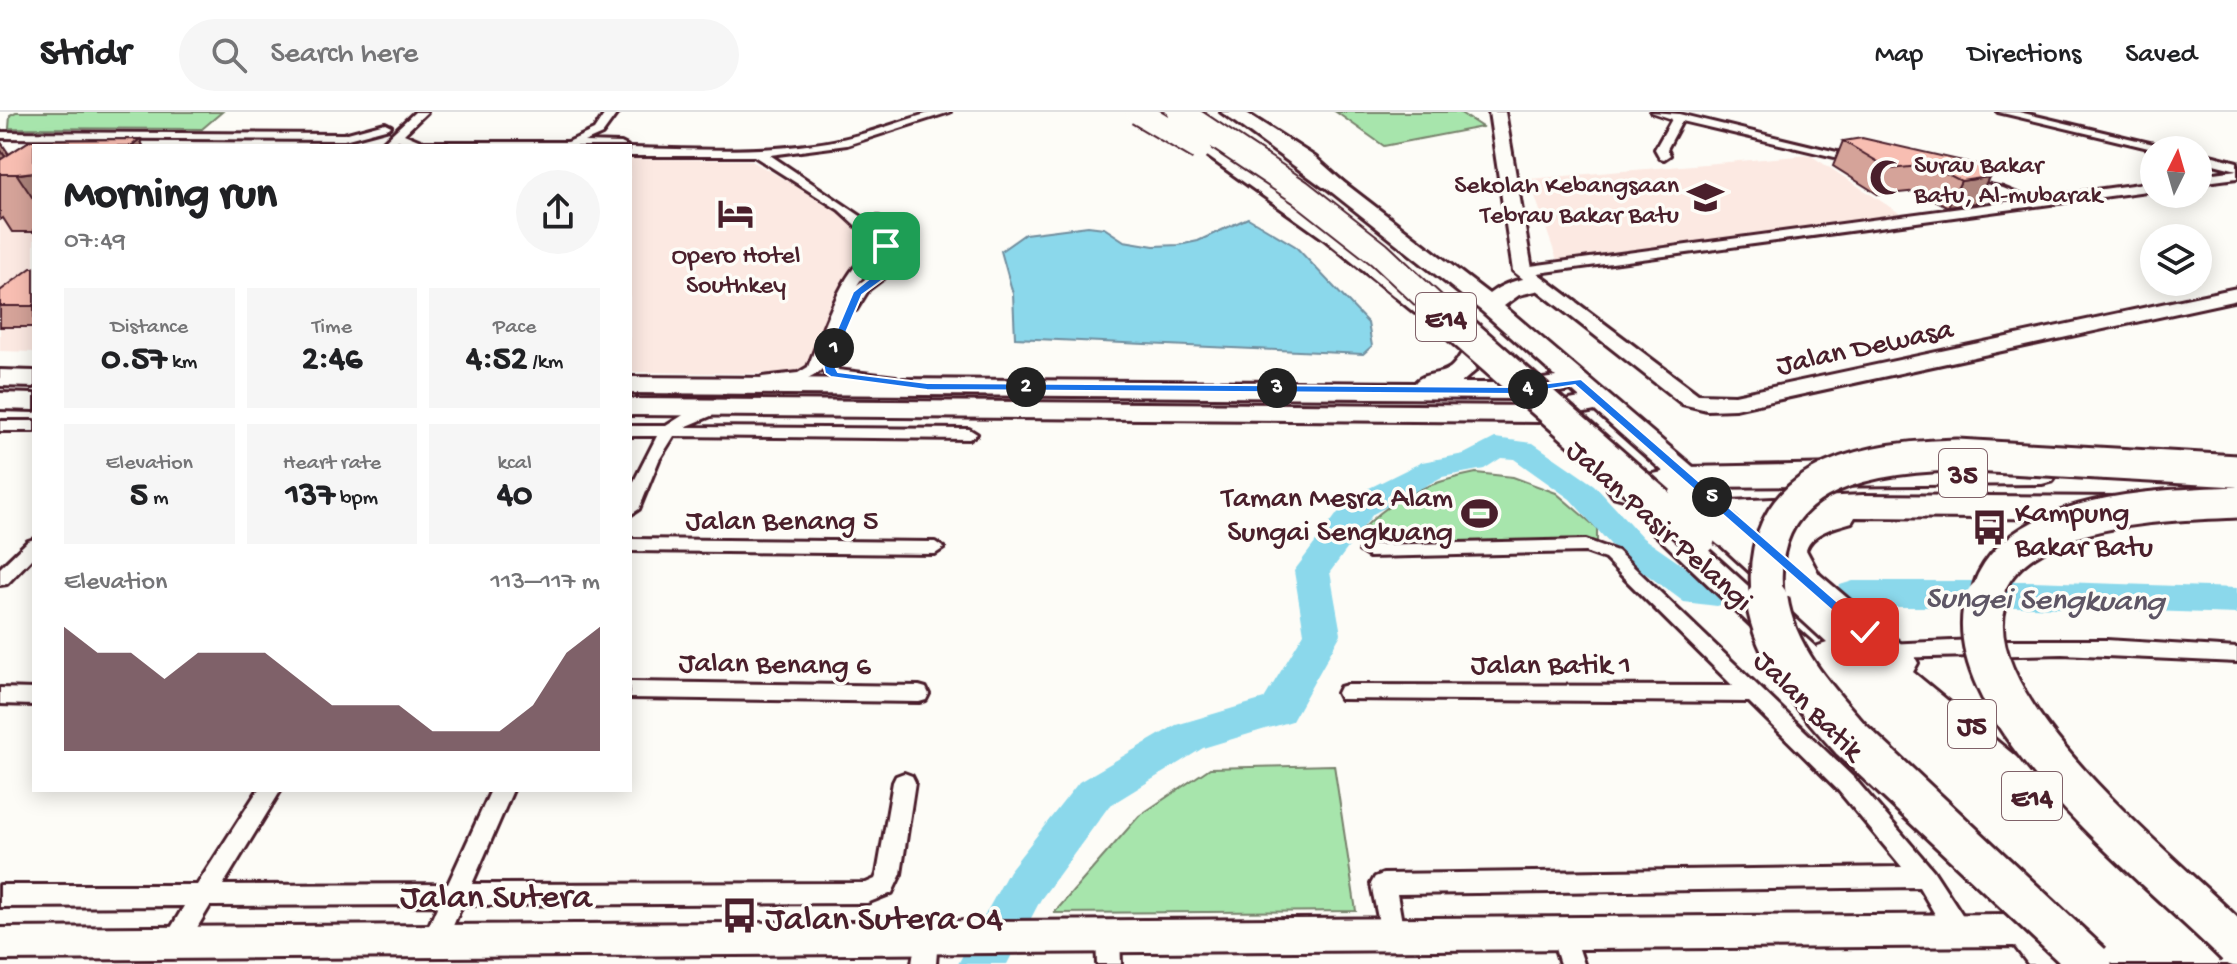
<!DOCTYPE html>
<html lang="en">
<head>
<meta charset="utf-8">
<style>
  :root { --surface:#fff; --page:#f6f6f6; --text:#202124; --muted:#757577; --line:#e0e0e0; --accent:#4a1f2b }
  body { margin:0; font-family:"Gochi Hand",sans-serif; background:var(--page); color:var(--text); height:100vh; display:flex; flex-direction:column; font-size:30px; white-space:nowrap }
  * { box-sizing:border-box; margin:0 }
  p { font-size:26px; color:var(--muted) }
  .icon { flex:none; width:44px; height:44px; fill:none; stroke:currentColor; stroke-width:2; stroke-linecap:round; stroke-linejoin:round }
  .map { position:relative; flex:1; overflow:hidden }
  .side { position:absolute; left:32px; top:32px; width:600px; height:648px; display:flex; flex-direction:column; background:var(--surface); border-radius:0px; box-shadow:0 4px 20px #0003 }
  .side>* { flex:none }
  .needle { width:52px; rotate:5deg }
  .fabs { position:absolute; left:2140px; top:24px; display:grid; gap:16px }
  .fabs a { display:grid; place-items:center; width:72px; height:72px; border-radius:50%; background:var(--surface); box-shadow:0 4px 20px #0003; font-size:40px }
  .pin { position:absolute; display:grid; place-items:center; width:68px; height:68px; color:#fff; margin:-34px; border-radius:16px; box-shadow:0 4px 12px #0006 }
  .km { position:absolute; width:40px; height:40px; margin:-20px; border-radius:50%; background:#222; color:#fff; font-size:22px; line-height:40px; text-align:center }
  .round { display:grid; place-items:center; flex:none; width:84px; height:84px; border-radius:42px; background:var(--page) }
  .headline { display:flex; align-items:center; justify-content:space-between; height:136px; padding:0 32px }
  h1 { font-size:44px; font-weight:700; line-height:60px }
  .metrics { display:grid; grid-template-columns:repeat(3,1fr); gap:12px; height:136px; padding:8px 32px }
  .metrics div { display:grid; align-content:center; border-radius:0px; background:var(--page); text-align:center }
  .metrics b { font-size:34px; font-weight:700 }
  .metrics small { font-size:22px; font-weight:400 }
  .metrics p { font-size:22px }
  .chart { height:224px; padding:16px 32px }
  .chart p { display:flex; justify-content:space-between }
  .chart svg { width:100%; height:144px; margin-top:8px; fill:var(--accent); opacity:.7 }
  header { display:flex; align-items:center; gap:48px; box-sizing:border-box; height:112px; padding:0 40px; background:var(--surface); border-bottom:2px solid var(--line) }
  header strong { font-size:38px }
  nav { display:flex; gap:44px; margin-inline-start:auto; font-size:28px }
  .search { width:560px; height:72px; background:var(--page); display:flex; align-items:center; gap:20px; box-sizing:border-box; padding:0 28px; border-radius:44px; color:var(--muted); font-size:30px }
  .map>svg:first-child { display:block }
  .built { fill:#fce9e2 }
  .green { fill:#a7e5ac; stroke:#78826c; stroke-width:2 }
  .water { fill:#8bd8eb; stroke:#718e9e; stroke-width:2 }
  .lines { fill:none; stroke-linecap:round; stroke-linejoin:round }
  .river { fill:#8bd8eb; fill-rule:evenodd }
  .street-casing { stroke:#4a1f2b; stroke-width:6 }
  .secondary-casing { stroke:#4a1f2b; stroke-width:6 }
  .primary-casing { stroke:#4a1f2b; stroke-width:6 }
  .highway-casing { stroke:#4a1f2b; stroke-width:6 }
  .street { fill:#fdfcf7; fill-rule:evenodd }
  .secondary { fill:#fdfcf7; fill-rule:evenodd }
  .primary { fill:#fdfcf7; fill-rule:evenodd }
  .highway { fill:#fdfcf7; fill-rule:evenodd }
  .highway-bridge-far2-casing { stroke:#4a1f2b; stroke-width:28; stroke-linecap:butt }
  .highway-bridge-far1-casing { stroke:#4a1f2b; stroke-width:37; stroke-linecap:butt }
  .highway-bridge-casing { stroke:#4a1f2b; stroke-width:47; stroke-linecap:butt }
  .highway-bridge-far2 { stroke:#fdfcf7; stroke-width:24 }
  .highway-bridge-far1 { stroke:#fdfcf7; stroke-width:31 }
  .highway-bridge { stroke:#fdfcf7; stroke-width:41 }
  .wall { fill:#d5a399; stroke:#4a1f2b; stroke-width:2 }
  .shaded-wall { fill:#ae857d; stroke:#4a1f2b; stroke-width:2 }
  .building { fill:#f8beb2; stroke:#4a1f2b; stroke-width:2 }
  .route { fill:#1a73e8; stroke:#fff; stroke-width:2 }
  .labels { text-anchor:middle; stroke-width:7; stroke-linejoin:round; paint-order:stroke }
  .far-poi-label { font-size:26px; fill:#4a1f2b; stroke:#fdfcf7; text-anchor:start }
  .shield { fill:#fdfcf7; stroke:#806168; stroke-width:2 }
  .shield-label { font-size:28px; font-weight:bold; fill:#4a1f2b }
  .street-label { font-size:30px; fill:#4a1f2b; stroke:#fdfcf7 }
  .poi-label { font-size:30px; fill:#4a1f2b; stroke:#fdfcf7; text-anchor:end }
  .water-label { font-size:32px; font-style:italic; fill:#5e5665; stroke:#fdfcf7 }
  .near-street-label { font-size:36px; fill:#4a1f2b; stroke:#fdfcf7 }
  .near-poi-label { font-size:36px; fill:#4a1f2b; stroke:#fdfcf7; text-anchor:start }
</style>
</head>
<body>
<header>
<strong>Stridr</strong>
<div class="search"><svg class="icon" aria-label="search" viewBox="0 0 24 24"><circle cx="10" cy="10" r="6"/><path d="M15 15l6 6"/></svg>Search here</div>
<nav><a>Map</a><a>Directions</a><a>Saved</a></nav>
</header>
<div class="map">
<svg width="2237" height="852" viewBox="0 0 2237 852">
  <rect width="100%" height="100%" fill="#fdfcf7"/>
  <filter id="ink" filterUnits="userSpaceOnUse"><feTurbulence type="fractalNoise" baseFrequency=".0125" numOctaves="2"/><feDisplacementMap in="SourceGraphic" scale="16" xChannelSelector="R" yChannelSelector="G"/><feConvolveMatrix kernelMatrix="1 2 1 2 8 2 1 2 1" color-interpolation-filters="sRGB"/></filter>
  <g filter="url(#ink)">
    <!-- built -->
    <g class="built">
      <polygon points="0,39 34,40 34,240 0,239"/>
      <polygon points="1810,43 1904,104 1557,148 1529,67"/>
      <polygon points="630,47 750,48 913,139 847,182 820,222 804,262 630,260"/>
    </g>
    <!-- green -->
    <g class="green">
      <polygon points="16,0 222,0 202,17 9,16 10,3"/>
      <polygon points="1336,0 1459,0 1482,15 1384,34"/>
      <path d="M1476,361L1513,365L1556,381L1597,416V431L1387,429L1361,419C1393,384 1430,370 1476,361Z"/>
      <polygon points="1334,653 1356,799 1054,801 1139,704 1210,656"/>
    </g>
    <!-- water -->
    <polygon class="water" points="1248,106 1295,134 1368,211 1372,234 1363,242 1015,226 1013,182 1001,139 1025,122 1088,114 1104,116 1124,129 1154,134 1179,133 1198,129"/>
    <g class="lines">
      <!-- river -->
      <g class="river">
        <polygon points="1495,326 1533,331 1594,373 1643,426 1704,468 1730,472 1735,481 1730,490 1717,494 1684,490 1619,442 1570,387 1514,347 1501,346 1484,357 1442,365 1373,402 1330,460 1341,522 1292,609 1203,636 1109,694 1041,787 1007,852 958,852 1009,759 1079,670 1176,613 1264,587 1304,521 1294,459 1349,386 1422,350 1464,342"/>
        <polygon points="1853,469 2032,469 2237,476 2237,502 2032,495 1853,495 1840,491 1835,482 1840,473"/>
      </g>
      <defs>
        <g id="street">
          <polygon points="415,0 427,0 404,22 423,30 568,30 594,18 606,0 618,0 602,22 584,30 621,31 627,34 413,34 398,28 392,34 379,34"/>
          <path d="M932,0H950L847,33L770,43L868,109L869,105H879L910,134L912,137L905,141L879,119L893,134L891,137H881L839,98L754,44H630V36C691,37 753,41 814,32C855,27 893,12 932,0Z"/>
          <polygon points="1651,0 1679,2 1866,47 1860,51 1682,9 1667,37 1670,43 1664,47 1660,46 1655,37 1672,7"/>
          <polygon points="1998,0 2019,0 2179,38 2157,38"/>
          <polygon points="385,11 391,14 389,16 344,28 0,26 0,20 344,22"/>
          <polygon points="2198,40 2237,50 2237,58 2198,48"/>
          <polygon points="2237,58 2237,66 2198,71 2198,63"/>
          <polygon points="1963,67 2003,76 2030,87 2154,70 2154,78 1523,163 1516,159 1523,155 2013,89 1959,74 1957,71"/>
          <path d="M868,144L875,148L857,173L889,150L894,149L901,153L869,177L856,198H847L834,229L842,233L836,251L838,258L896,265L899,268L896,271H853L826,264L822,257C809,272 781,275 762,271L759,268L762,265L798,261L808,255C819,229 843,154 868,144Z"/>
          <polygon points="712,293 720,298 718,301 685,315 969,317 977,322 969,327 674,324 659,348 639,397 630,403 630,377 657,324 630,324 630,314 666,314 688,300"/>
          <rect x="0" y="309" width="34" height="10"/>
          <polygon points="34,427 34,444 7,472 0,473 0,456 28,429"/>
          <polygon points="630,427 935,430 944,436 935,442 630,439"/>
          <polygon points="1586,428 1617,439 1854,666 1933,758 1967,810 1970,818 1967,826 1958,829 1949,826 1919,775 1397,782 1404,822 1401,830 1392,833 1383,830 1371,772 1375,765 1383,762 1902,755 1838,678 1749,590 1340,587 1337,581 1340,575 1347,573 1733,574 1605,447 1585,440 1369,445 1360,439 1369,433"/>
          <polygon points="1974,528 2106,528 2237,536 2237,550 2062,542 1886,546 1879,544 1876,539 1879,534 1886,532"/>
          <polygon points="630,570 919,574 926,576 929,582 926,588 919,590 630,586"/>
          <polygon points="0,576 34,577 34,593 0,592"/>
          <polygon points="904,661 912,664 915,670 901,762 892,781 867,791 462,793 443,837 434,840 425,837 422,829 438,793 210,794 183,839 174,842 165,839 162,831 184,794 0,795 0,773 197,773 258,678 281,678 223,773 448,772 491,678 513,678 472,772 866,771 875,767 877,762 893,670 896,664"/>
          <polygon points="2016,809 2025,812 2056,852 2028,852 2004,820 2007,812"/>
          <polygon points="1562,810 1571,813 1584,852 1560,852 1550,821 1553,813"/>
          <polygon points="1108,813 1117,816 1120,824 1121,852 1097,852 1096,824 1099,816"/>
          <polygon points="926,815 935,818 938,826 936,852 912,852 917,818"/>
        </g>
        <g id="secondary">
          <polygon points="1489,0 1505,0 1532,157 1698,282 1735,283 2237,176 2237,188 1735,297 1707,298 1682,292 1513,159"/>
          <polygon points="2014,802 2072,814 2078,825 2072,836 2060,841 2014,834 0,848 0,816"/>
        </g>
        <g id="primary">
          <polygon points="1179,9 1340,117 1431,191 1435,196 1431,201 1415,201 1324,127 1172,19 1170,15 1172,11"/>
          <path d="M1331,64L1338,66L1489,182C1503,171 1526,163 1544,167L1548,172L1544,177L1519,183L1504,194L1913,542L1918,551L1913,560L1901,563L1889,560L1595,299L1539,310L630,303V287L1539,294L1580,286L1571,278L1517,287L630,281V265L1415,271C1423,260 1439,264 1450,256C1464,245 1461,228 1483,234L1486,239L1475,259L1461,271H1517L1556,265L1483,200L1324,74L1321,70L1324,66Z"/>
          <polygon points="0,258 34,259 34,275 0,274"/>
          <polygon points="0,281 34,282 34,298 0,297"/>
          <polygon points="1663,403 1673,406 2039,737 2158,838 2164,852 2113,852 2011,761 1653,420 1648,413 1653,406"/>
        </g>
        <g id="highway">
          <polygon points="1221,0 1245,0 1315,45 1343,70 1339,75 1323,75"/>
          <polygon points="1889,351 2042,352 2053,355 2058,362 2053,369 2042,372 1688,375 1624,387 1613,384 1608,377 1613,370 1688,355"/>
          <path d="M1863,383L2119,385L2131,388L2136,396L2131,404L2119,407L1855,405L1852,410C1835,415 1812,420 1806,438L1821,466L1811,476L2236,826L2237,852H2146L1818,554L1812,544L1818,534L1827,531L1715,428L1710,420L1713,415L1693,420L1681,417L1676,409L1681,401L1730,389ZM1794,408L1784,416L1772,438L1774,443L1734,411Z"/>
        </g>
      </defs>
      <!-- street casing -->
      <use href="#street" class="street-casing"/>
      <!-- secondary casing -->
      <use href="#secondary" class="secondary-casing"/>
      <!-- primary casing -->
      <use href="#primary" class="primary-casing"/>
      <!-- highway casing -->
      <use href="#highway" class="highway-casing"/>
      <!-- street -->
      <use href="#street" class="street"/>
      <!-- secondary -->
      <use href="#secondary" class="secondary"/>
      <!-- primary -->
      <use href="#primary" class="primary"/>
      <!-- highway -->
      <use href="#highway" class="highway"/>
      <defs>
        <g id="highway-bridge-far2">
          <polyline points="1138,0 1199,36"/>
          <polyline points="1180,0 1300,80 1379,142 1455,213"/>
        </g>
        <g id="highway-bridge-far1">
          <polyline points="1453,211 1699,427"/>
          <polyline points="1685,384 1727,420"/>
          <path d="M1768,490C1751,367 1859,345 1957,343L2237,359"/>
          <path d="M1985,490C1988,483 1989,473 1993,467C2031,395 2167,393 2237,390"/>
        </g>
        <g id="highway-bridge">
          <path d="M1767,488C1775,543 1815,587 1851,627L2091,852"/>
          <path d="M1986,488C1952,598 2167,762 2237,834"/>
        </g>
      </defs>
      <!-- highway-bridge-far2 casing -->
      <use href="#highway-bridge-far2" class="highway-bridge-far2-casing"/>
      <!-- highway-bridge-far1 casing -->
      <use href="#highway-bridge-far1" class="highway-bridge-far1-casing"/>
      <!-- highway-bridge casing -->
      <use href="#highway-bridge" class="highway-bridge-casing"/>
      <!-- highway-bridge-far2 -->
      <use href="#highway-bridge-far2" class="highway-bridge-far2"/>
      <!-- highway-bridge-far1 -->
      <use href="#highway-bridge-far1" class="highway-bridge-far1"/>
      <!-- highway-bridge -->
      <use href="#highway-bridge" class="highway-bridge"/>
    </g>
    <!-- wall -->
    <g class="wall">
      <polygon points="140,27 143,34 34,34 34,120 12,120 3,106 0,108 0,29 9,42 31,28"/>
      <polygon points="1843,29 1989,65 1976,91 1948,95 1918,79 1879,83 1833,54"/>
      <polygon points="34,156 34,215 0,215 0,179"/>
    </g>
    <!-- shaded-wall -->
    <g class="shaded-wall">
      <polygon points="140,27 143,34 131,34"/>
      <polygon points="0,29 21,62 34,60 34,88 0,37"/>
      <polygon points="0,37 16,62 0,49"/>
      <polygon points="1989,65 1976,91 1948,95 1961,69"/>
    </g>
    <!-- building -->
    <g class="building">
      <polygon points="1862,26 1989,55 1989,65 1961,69 1930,53 1890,57 1843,29"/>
      <polygon points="140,27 131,34 34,34 34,60 17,62 0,62 0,48 31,28"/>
      <polygon points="31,156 34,156 34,194 0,194 0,179"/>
    </g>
  </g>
  <!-- route -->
  <polygon class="route" points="886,131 905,133 912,138 913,146 862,183 833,251 838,260 927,271 1517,275 1581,267 1872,520 1865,525 1860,523 1575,273 1517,282 927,278 831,265 825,261 823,251 853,180 879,159 904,145 900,138 882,136"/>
  <!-- icons -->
  <defs>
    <symbol id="mosque-bare" viewBox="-9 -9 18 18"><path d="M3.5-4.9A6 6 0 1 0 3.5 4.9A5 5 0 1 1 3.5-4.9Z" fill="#4a1f2b" stroke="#fdfcf7" stroke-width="2.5" paint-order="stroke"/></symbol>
    <symbol id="school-bare" viewBox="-9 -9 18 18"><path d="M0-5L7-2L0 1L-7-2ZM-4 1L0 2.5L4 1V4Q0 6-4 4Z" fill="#4a1f2b" stroke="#fdfcf7" stroke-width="2.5" paint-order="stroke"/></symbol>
    <symbol id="hotel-bare" viewBox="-9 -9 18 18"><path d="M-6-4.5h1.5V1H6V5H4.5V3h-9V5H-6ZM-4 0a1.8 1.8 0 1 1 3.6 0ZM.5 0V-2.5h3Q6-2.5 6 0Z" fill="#4a1f2b" stroke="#fdfcf7" stroke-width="2.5" paint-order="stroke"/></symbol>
    <symbol id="stadium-bare" viewBox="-9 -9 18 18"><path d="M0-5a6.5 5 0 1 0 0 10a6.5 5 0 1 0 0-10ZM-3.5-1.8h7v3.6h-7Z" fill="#4a1f2b" stroke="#fdfcf7" stroke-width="2.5" paint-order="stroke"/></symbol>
    <symbol id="bus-bare" viewBox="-9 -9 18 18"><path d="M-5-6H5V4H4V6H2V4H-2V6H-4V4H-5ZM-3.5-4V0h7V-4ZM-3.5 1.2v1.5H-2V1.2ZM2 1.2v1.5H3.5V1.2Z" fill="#4a1f2b" stroke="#fdfcf7" stroke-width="2.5" paint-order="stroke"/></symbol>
  </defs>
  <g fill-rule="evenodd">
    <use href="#mosque-bare" x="1862" y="40" width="51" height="51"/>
    <use href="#school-bare" x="1680" y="60" width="51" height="51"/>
    <use href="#hotel-bare" x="710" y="76" width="51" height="51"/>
    <use href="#stadium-bare" x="1454" y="376" width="51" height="51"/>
    <use href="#bus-bare" x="1964" y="390" width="51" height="51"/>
    <use href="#bus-bare" x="714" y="778" width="51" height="51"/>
  </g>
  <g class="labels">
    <!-- far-poi labels -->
    <g class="far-poi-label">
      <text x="1914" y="60">Surau Bakar<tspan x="1914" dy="30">Batu, Al-mubarak</tspan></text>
      <text x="1679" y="80" text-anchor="end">Sekolah Kebangsaan<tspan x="1679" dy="30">Tebrau Bakar Batu</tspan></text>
      <text x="736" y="150" text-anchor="middle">Opero Hotel<tspan x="736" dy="30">Southkey</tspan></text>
    </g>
    <!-- shield labels -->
    <g class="shield">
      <rect x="1416" y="181" width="60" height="48" rx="6"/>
      <rect x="1939" y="337" width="48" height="48" rx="6"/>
      <rect x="1948" y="588" width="48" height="48" rx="6"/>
      <rect x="2002" y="660" width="60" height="48" rx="6"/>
    </g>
    <g class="shield-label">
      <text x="1446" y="215">E14</text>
      <text x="1963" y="371">35</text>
      <text x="1972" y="622">J5</text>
      <text x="2032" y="694">E14</text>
    </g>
    <!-- street labels -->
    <g class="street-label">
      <text transform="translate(1864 233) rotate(-12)" y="10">Jalan Dewasa</text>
      <text x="782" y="417">Jalan Benang 5</text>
      <text transform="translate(1661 412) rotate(42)" y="10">Jalan Pasir Pelangi</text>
      <text transform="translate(775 550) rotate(1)" y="10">Jalan Benang 6</text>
      <text x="1551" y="561">Jalan Batik 1</text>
      <text transform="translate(1810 592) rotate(45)" y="10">Jalan Batik</text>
    </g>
    <!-- poi labels -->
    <g class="poi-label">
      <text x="1453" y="394">Taman Mesra Alam<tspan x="1453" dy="34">Sungai Sengkuang</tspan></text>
      <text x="2015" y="409" text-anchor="start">Kampung<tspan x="2015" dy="34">Bakar Batu</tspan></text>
    </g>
    <!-- water labels -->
    <g class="water-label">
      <text transform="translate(2045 485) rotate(1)" y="11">Sungei Sengkuang</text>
    </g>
    <!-- near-street labels -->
    <g class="near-street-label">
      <text x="496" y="794">Jalan Sutera</text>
    </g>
    <!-- near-poi labels -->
    <g class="near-poi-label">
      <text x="765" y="816">Jalan Sutera 04</text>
    </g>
  </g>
</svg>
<div class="fabs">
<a><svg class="needle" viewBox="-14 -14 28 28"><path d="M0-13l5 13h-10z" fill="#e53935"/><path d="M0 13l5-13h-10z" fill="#757577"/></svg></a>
<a><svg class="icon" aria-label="layers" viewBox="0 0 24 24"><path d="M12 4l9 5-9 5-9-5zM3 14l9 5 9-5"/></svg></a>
</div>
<div class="pin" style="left:886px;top:134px;background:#1e9e55"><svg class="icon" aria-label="arrive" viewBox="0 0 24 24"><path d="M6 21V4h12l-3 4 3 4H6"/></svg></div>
<div class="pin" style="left:1865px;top:520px;background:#d93025"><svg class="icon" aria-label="check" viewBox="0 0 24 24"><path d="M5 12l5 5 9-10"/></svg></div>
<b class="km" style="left:834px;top:236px">1</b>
<b class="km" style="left:1026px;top:275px">2</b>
<b class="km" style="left:1277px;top:276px">3</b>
<b class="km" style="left:1528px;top:277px">4</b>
<b class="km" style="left:1712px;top:385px">5</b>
<section class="side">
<div class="headline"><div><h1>Morning run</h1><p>07:49</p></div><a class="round"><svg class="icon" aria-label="share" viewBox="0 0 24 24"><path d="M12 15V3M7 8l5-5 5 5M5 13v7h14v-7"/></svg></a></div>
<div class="metrics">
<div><p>Distance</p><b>0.57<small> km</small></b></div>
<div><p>Time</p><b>2:46</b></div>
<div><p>Pace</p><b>4:52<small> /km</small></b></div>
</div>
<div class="metrics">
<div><p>Elevation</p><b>5<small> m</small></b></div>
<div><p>Heart rate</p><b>137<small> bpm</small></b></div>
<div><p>kcal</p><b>40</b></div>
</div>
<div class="chart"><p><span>Elevation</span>113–117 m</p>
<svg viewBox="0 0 160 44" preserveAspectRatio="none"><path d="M0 44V6L10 14L20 14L30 22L40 14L50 14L60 14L70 22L80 30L90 30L100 30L110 38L120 38L130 38L140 30L150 14L160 6V44z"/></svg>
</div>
</section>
</div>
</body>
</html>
